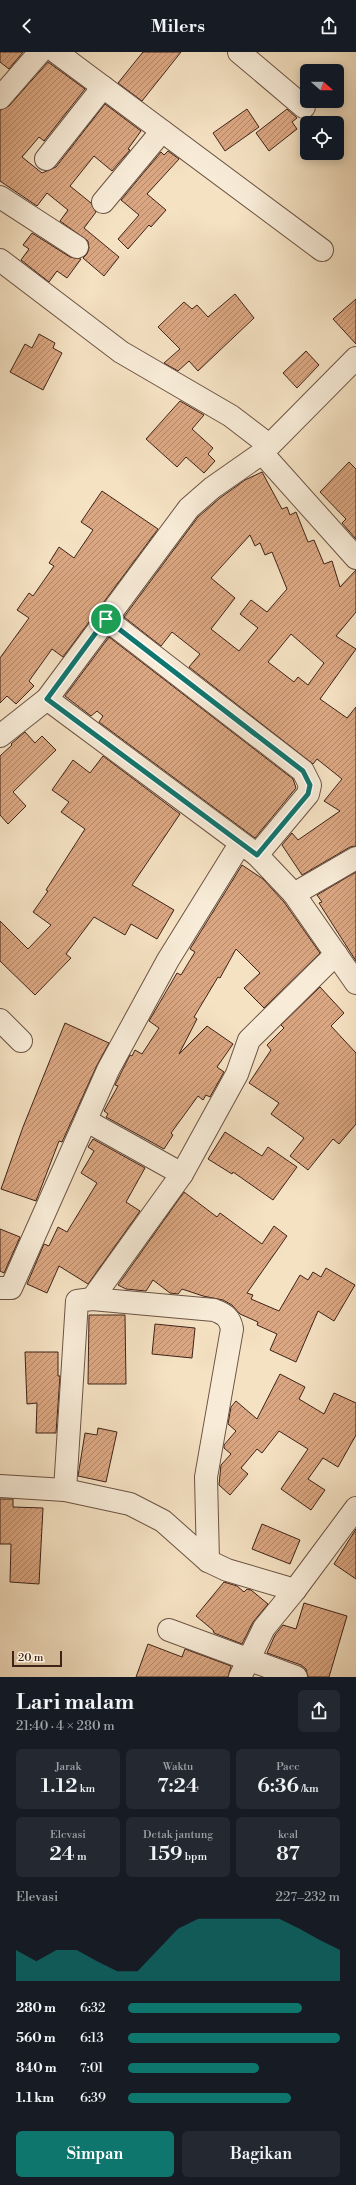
<!DOCTYPE html>
<html lang="id">
<head>
<meta charset="utf-8">
<style>
  :root { --surface:#171b24; --page:#242831; --text:#f1f3f6; --muted:#9ea1a6; --accent:#0f766e }
  body { margin:0; font-family:"Libre Bodoni",serif; background:var(--page); color:var(--text); height:100vh; display:flex; flex-direction:column; font-size:15px; white-space:nowrap }
  * { box-sizing:border-box; margin:0 }
  p { font-size:13px; color:var(--muted) }
  .icon { flex:none; width:22px; height:22px; fill:none; stroke:currentColor; stroke-width:2; stroke-linecap:round; stroke-linejoin:round }
  .map { position:relative; height:1625px; overflow:hidden }
  .panel { display:flex; flex-direction:column; background:var(--surface); flex:1 }
  .panel>* { flex:none }
  .needle { width:26px; rotate:110deg }
  .buttons { position:absolute; left:300px; top:12px; display:grid; gap:8px }
  .buttons a { display:grid; place-items:center; width:44px; height:44px; border-radius:6px; background:var(--surface); box-shadow:0 2px 10px #0003; font-size:20px }
  .scale { position:absolute; left:12px; bottom:10px; width:50px; box-sizing:border-box; padding-left:4px; border:2px solid #3f2319; border-top:0; font-size:11px; line-height:14px; white-space:nowrap; color:#3f2319; -webkit-text-stroke:3px #f8ecd8; paint-order:stroke }
  .pin { position:absolute; display:grid; place-items:center; width:34px; height:34px; color:#fff; margin:-17px; border:2px solid #fff; border-radius:50%; box-shadow:0 1px 4px #0007 }
  .round { display:grid; place-items:center; flex:none; width:42px; height:42px; border-radius:6px; background:var(--page) }
  .summary { display:flex; align-items:center; justify-content:space-between; height:68px; padding:0 16px }
  h1 { font-size:22px; font-weight:600; line-height:30px }
  .figures { display:grid; grid-template-columns:repeat(3,1fr); gap:6px; height:68px; padding:4px 16px }
  .figures div { display:grid; align-content:center; border-radius:6px; background:var(--page); text-align:center }
  .figures b { font-size:20px; font-weight:600 }
  .figures small { font-size:11px; font-weight:400 }
  .figures p { font-size:11px }
  .chart { height:112px; padding:8px 16px }
  .chart p { display:flex; justify-content:space-between }
  .chart svg { width:100%; height:72px; margin-top:4px; fill:var(--accent); opacity:.7 }
  .button { display:flex; gap:8px; margin-top:auto; padding:8px 16px }
  .button a { flex:1; height:46px; border-radius:6px; background:var(--accent); color:#fff; font-size:16px; font-weight:600; line-height:46px; text-align:center }
  .button a+a { background:var(--page); color:var(--text) }
  ul { padding:0 16px; list-style:none; font-size:13px }
  li { display:grid; grid-template-columns:64px 48px 1fr; align-items:center; height:30px }
  li i { height:10px; border-radius:5px; background:var(--accent) }
  header { display:flex; justify-content:space-between; align-items:center; height:52px; padding:0 16px; background:var(--surface); font-size:18px; font-weight:600 }
  .map>svg:first-child { display:block }
  .building { fill:url(#building-hatch); stroke:#3f2319; fill-rule:evenodd }
  .lines { fill:none; stroke-linecap:round; stroke-linejoin:round }
  .minor-casing { stroke:#6c5344; stroke-width:24 }
  .minor { stroke:#f8ecd8; stroke-width:22 }
  .route-casing { stroke:#fff; stroke-width:8 }
  .route { stroke:#0f766e; stroke-width:5 }
</style>
</head>
<body>
<header><svg class="icon" aria-label="back" viewBox="0 0 24 24"><path d="M15 5l-7 7 7 7"/></svg>Milers<svg class="icon" aria-label="share" viewBox="0 0 24 24"><path d="M12 15V3M7 8l5-5 5 5M5 13v7h14v-7"/></svg></header>
<div class="map">
<svg width="356" height="1625" viewBox="0 0 356 1625">
  <defs>
    <pattern id="building-hatch" width="6" height="6" patternUnits="userSpaceOnUse"><rect width="6" height="6" fill="#dba782"/><path d="M-1 1l2-2M0 6l6-6M5 7l2-2" fill="none" stroke="#b3886a"/></pattern>
  </defs>
  <rect width="100%" height="100%" fill="#f5e2c3"/>
  <filter id="stains"><feTurbulence type="fractalNoise" baseFrequency=".005" numOctaves="4"/><feColorMatrix values="0 0 0 0 .2 0 0 0 0 .09 0 0 0 0 .02 0 0 0 .5 -.17"/></filter>
  <radialGradient id="worn" r=".72"><stop offset=".6" stop-color="#630" stop-opacity="0"/><stop offset="1" stop-color="#630" stop-opacity=".3"/></radialGradient>
  <!-- building -->
  <g class="building">
    <polygon points="0,0 23,0 9,17 0,10"/>
    <polygon points="143,0 181,0 142,49 118,31"/>
    <polygon points="48,10 85,37 44,89 39,85 22,105 42,121 56,115 105,52 141,79 128,97 130,98 112,119 94,104 70,134 91,151 96,160 84,176 119,205 104,224 83,206 87,202 89,196 88,189 60,169 68,158 47,141 37,154 0,129 0,58 9,54"/>
    <polygon points="247,57 259,75 225,99 213,81"/>
    <polygon points="287,57 297,66 292,70 297,77 269,99 256,81"/>
    <polygon points="168,99 179,107 147,142 166,158 151,175 149,173 128,197 118,187 139,163 121,148 161,100 164,103"/>
    <polygon points="32,181 70,205 81,207 67,226 57,219 49,230 21,208 29,197 23,193"/>
    <polygon points="235,242 254,266 198,319 189,309 178,319 164,311 180,297 158,275 184,250 192,257 197,253 208,265"/>
    <polygon points="356,247 356,292 333,267"/>
    <polygon points="39,282 55,291 53,296 62,301 43,338 10,320 25,292 32,296"/>
    <polygon points="306,299 319,313 297,336 283,321"/>
    <polygon points="180,349 204,363 192,377 213,396 208,402 215,409 204,421 186,405 177,415 146,387"/>
    <polygon points="349,410 356,417 356,487 342,471 346,467 320,440"/>
    <path d="M262,420L282,457L287,455L290,463L296,460L308,490L314,488L324,512L332,509L340,535L356,518V560L336,584L356,597L320,647L347,666L356,655V794L350,795L302,823L282,793L292,781L298,788L340,759L324,749L342,727L317,707L313,712L189,615L200,602L172,580L161,594L124,565L198,465L220,446L245,428ZM250,483L255,494L260,491L265,503L272,500L287,537L267,560L251,548L240,562L258,576L239,599L211,577L235,546L211,526ZM291,582L324,611L308,633L298,625L294,630L268,610Z"/>
    <polygon points="102,439 158,477 63,605 52,597 29,629 34,634 16,652 7,644 0,651 0,606 29,566 17,558 29,541 33,544 54,514 49,511 59,495 74,506 93,478 81,470"/>
    <polygon points="109,585 293,727 296,736 255,786 99,670 103,664 97,659 91,664 65,644"/>
    <polygon points="25,680 35,691 42,684 56,698 13,740 26,754 8,772 0,763 0,704 12,693 11,692"/>
    <polygon points="103,704 180,762 132,833 174,858 157,887 131,872 125,883 94,865 66,902 71,906 35,943 0,909 0,869 28,897 51,873 33,860 48,839 46,838 85,777 61,760 69,750 52,738 73,708 90,721"/>
    <polygon points="242,813 263,827 284,850 320,901 264,956 244,936 260,921 236,897 220,926 218,925 194,965 197,967 179,1002 207,974 233,992 217,1015 224,1020 210,1045 206,1043 203,1048 198,1044 171,1081 173,1083 164,1097 106,1065 108,1062 104,1059 118,1034 115,1033 130,1003 132,1004 135,998 142,1002 159,976 149,969 177,921 181,923 195,900 190,897"/>
    <polygon points="356,820 356,909 319,851 322,850 317,843"/>
    <polygon points="320,935 344,961 331,974 356,1001 356,1072 339,1092 333,1087 308,1118 290,1104 304,1086 271,1062 279,1051 249,1031 271,998 267,993 284,976 281,973"/>
    <polygon points="65,971 109,991 97,1013 62,1090 59,1089 36,1149 1,1137 23,1075"/>
    <polygon points="225,1080 262,1104 268,1095 297,1115 273,1148 233,1120 232,1122 208,1107"/>
    <polygon points="93,1087 145,1116 126,1150 140,1159 88,1232 59,1214 47,1241 27,1232 44,1192 49,1194 58,1175 67,1180 97,1131 81,1121 94,1099 88,1095"/>
    <polygon points="184,1140 217,1165 220,1161 262,1192 274,1174 287,1184 247,1241 253,1243 251,1247 279,1259 300,1223 308,1228 313,1220 321,1225 326,1216 355,1233 334,1269 318,1259 296,1310 270,1298 277,1282 257,1273 258,1270 240,1262 232,1253 223,1248 203,1244 182,1237 178,1242 170,1241 153,1228 146,1239 126,1237 118,1233"/>
    <polygon points="0,1177 20,1185 4,1221 0,1219"/>
    <polygon points="89,1263 125,1263 126,1332 88,1332"/>
    <polygon points="155,1272 195,1276 192,1306 152,1302"/>
    <polygon points="25,1300 58,1300 58,1324 60,1324 56,1381 36,1381 37,1351 27,1352"/>
    <polygon points="280,1322 305,1335 299,1347 324,1362 334,1341 356,1351 356,1383 338,1415 323,1406 308,1427 325,1438 311,1458 281,1437 308,1397 279,1379 262,1401 257,1397 241,1416 248,1422 230,1443 219,1433 221,1413 231,1402 224,1396 224,1393 236,1379 228,1372 231,1355 236,1349 257,1367"/>
    <polygon points="98,1376 117,1380 106,1430 78,1424 85,1381 97,1383"/>
    <polygon points="0,1447 13,1447 13,1455 43,1456 39,1532 10,1530 11,1492 0,1492"/>
    <polygon points="262,1472 300,1488 290,1512 252,1497"/>
    <polygon points="356,1477 356,1527 334,1512"/>
    <polygon points="224,1530 237,1534 244,1540 247,1537 251,1538 268,1552 253,1570 242,1592 214,1581 213,1578 196,1564"/>
    <polygon points="304,1551 347,1564 329,1625 308,1625 306,1617 301,1613 267,1601 275,1583 283,1573 296,1577"/>
    <polygon points="148,1592 182,1605 185,1597 231,1614 228,1625 136,1625"/>
  </g>
  <g class="lines">
    <defs>
      <g id="minor">
        <polyline points="56,0 322,198"/>
        <polyline points="239,0 304,55"/>
        <polyline points="0,46 40,0"/>
        <polyline points="46,107 103,35"/>
        <polyline points="0,145 77,195"/>
        <polyline points="103,150 162,79"/>
        <polyline points="0,208 121,300 231,364 269,393"/>
        <polyline points="262,401 356,506"/>
        <polyline points="106,567 303,719 310,733 308,742 257,803"/>
        <polyline points="47,647 189,456 212,436 262,401 356,306"/>
        <polyline points="0,684 47,647 257,803 294,842 356,931"/>
        <polyline points="294,842 356,806"/>
        <polyline points="0,968 21,989"/>
        <polyline points="87,1069 182,1122"/>
        <polyline points="0,1236 11,1236 108,1018 168,908 240,792"/>
        <polyline points="92,1247 182,1122 237,1022 249,988 336,902"/>
        <polyline points="0,1434 65,1438 130,1452 163,1469 208,1509 227,1518 295,1538"/>
        <path d="M65,1438L77,1249L92,1247L214,1258C225,1262 230,1266 232,1277L206,1425L208,1509"/>
        <polyline points="169,1578 296,1625"/>
        <polyline points="240,1625 264,1576 295,1538 356,1456"/>
      </g>
    </defs>
    <!-- minor casing -->
    <use href="#minor" class="minor-casing"/>
    <!-- minor -->
    <use href="#minor" class="minor"/>
  </g>
  <g class="lines">
    <defs>
      <polygon id="route" points="106,567 303,719 310,733 308,742 257,803 47,647"/>
    </defs>
    <!-- route casing -->
    <use href="#route" class="route-casing"/>
    <!-- route -->
    <use href="#route" class="route"/>
  </g>
  <rect width="100%" height="100%" filter="url(#stains)"/>
  <rect width="100%" height="100%" fill="url(#worn)"/>
</svg>
<div class="buttons">
<a><svg class="needle" viewBox="-14 -14 28 28"><path d="M0-13l5 13h-10z" fill="#e53935"/><path d="M0 13l5-13h-10z" fill="#9ea1a6"/></svg></a>
<a><svg class="icon" aria-label="locate" viewBox="0 0 24 24"><circle cx="12" cy="12" r="6"/><path d="M12 2v4M12 18v4M2 12h4M18 12h4"/></svg></a>
</div>
<div class="scale">20 m</div>
<div class="pin" style="left:106px;top:567px;background:#1e9e55"><svg class="icon" aria-label="arrive" viewBox="0 0 24 24"><path d="M6 21V4h12l-3 4 3 4H6"/></svg></div>
</div>
<section class="panel">
<div class="summary"><div><h1>Lari malam</h1><p>21:40 · 4 × 280 m</p></div><a class="round"><svg class="icon" aria-label="share" viewBox="0 0 24 24"><path d="M12 15V3M7 8l5-5 5 5M5 13v7h14v-7"/></svg></a></div>
<div class="figures">
<div><p>Jarak</p><b>1.12<small> km</small></b></div>
<div><p>Waktu</p><b>7:24</b></div>
<div><p>Pace</p><b>6:36<small> /km</small></b></div>
</div>
<div class="figures">
<div><p>Elevasi</p><b>24<small> m</small></b></div>
<div><p>Detak jantung</p><b>159<small> bpm</small></b></div>
<div><p>kcal</p><b>87</b></div>
</div>
<div class="chart"><p><span>Elevasi</span>227–232 m</p>
<svg viewBox="0 0 160 44" preserveAspectRatio="none"><path d="M0 44V25L10 32L20 25L30 25L40 32L50 38L60 38L70 25L80 12L90 6L100 6L110 6L120 6L130 6L140 12L150 19L160 25V44z"/></svg>
</div>
<ul>
<li><b>280 m</b>6:32<i style="width:82%"></i></li>
<li><b>560 m</b>6:13<i style="width:100%"></i></li>
<li><b>840 m</b>7:01<i style="width:62%"></i></li>
<li><b>1.1 km</b>6:39<i style="width:77%"></i></li>
</ul>
<div class="button"><a>Simpan</a><a>Bagikan</a></div>
</section>
</body>
</html>
